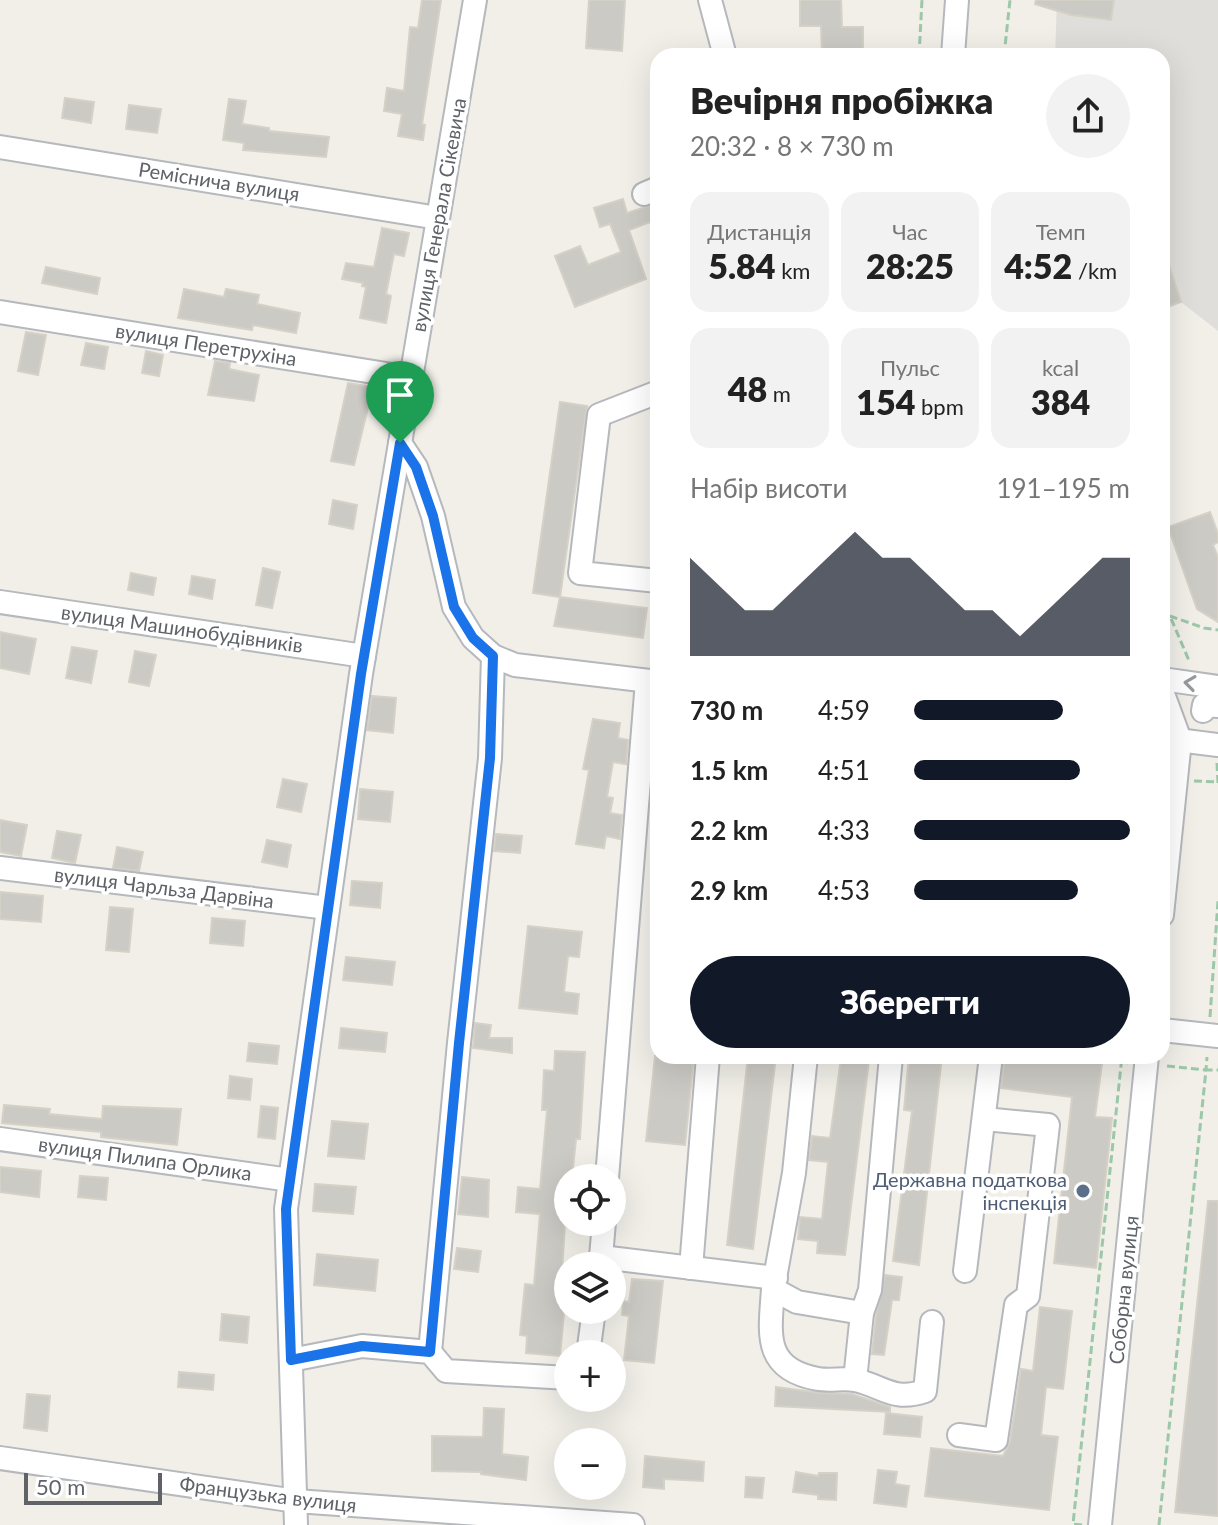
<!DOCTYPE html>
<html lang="uk">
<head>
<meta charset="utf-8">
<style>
  :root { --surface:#fff; --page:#f2f2f2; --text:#222; --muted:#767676; --accent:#111827 }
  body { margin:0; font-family:Lato,sans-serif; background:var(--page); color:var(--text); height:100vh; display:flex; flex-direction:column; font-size:30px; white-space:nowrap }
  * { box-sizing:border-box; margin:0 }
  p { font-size:26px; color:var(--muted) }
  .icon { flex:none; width:44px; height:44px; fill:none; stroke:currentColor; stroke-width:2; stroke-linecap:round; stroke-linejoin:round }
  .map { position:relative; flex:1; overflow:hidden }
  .details { position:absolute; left:650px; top:48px; width:520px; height:1016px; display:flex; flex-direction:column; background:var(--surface); border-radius:24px; box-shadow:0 8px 32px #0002 }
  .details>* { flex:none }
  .fabs { position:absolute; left:554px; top:1164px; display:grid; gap:16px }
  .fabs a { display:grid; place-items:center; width:72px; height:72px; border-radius:50%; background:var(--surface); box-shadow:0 8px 32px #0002; font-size:40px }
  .scale { position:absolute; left:24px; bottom:20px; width:138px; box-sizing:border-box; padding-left:8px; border:4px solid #5f6368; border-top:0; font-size:22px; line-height:28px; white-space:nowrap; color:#5f6368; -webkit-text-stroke:6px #fff; paint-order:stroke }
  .pin { position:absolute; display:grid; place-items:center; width:68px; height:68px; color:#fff; margin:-82px -34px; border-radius:50% 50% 50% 0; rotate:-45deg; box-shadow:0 0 8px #0007 }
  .pin .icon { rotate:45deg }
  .round { display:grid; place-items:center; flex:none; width:84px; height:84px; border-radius:42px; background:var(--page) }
  .overview { display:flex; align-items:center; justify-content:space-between; height:136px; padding:0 40px }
  h1 { font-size:36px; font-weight:800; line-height:60px }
  .metrics { display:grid; grid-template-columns:repeat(3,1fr); gap:12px; height:136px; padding:8px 40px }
  .metrics div { display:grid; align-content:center; border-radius:20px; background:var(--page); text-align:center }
  .metrics b { font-size:34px; font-weight:800 }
  .metrics small { font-size:22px; font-weight:400 }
  .metrics p { font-size:22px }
  .chart { height:224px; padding:16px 40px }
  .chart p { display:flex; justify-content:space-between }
  .chart svg { width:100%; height:144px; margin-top:8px; fill:var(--accent); opacity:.7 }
  .cta { display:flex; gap:16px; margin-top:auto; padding:16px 40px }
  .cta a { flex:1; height:92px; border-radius:48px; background:var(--accent); color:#fff; font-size:32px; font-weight:800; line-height:92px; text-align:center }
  ul { padding:0 40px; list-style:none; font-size:26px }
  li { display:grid; grid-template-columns:128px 96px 1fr; align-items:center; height:60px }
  li i { height:20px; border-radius:10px; background:var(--accent) }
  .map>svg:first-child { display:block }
  .industrial { fill:#e0deda }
  .building { fill:#cccac5; stroke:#d6d1c6; stroke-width:2 }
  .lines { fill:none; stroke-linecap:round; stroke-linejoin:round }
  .minor-casing { stroke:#b5b8bc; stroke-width:26 }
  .path { stroke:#9cc7a9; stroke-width:3; stroke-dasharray:8 4; stroke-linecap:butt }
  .minor { stroke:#fff; stroke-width:22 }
  .oneway { stroke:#979a9d }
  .route-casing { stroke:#fff; stroke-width:16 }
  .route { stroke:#1a73e8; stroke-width:10 }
  .service-dot { fill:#5c6f8a; stroke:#fff; stroke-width:3 }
  .labels { text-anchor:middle; stroke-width:7; stroke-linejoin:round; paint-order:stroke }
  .street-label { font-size:20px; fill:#5f6368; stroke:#fff }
  .service-label { font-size:20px; fill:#4e5e75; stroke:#fff; text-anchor:end }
</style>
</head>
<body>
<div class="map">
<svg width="1218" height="1525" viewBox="0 0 1218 1525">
  <rect width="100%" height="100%" fill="#f1efe8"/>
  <!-- industrial -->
  <polygon class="industrial" points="1057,0 1218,0 1218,331 1181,302 1162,308 1162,56 1055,56"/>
  <!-- building -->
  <g class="building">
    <polygon points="422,0 441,0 422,124 425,125 423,140 398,136 402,114 384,111 387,88 404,91 410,27 418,28"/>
    <polygon points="589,0 625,0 622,51 586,48"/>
    <polygon points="800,0 841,0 842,27 863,27 863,56 822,56 821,26 800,26"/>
    <polygon points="1036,0 1114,0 1111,20 1071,15 1035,4"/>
    <polygon points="65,98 94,102 91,123 62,118"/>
    <polygon points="229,99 246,101 242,124 269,128 269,131 329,137 326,157 243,150 244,143 223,140"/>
    <polygon points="129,105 161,109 157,133 126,129"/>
    <polygon points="623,199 627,213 658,203 658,219 629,230 646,279 575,307 555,256 580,246 588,265 621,252 610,224 600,227 594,208"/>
    <polygon points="382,228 409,233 404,256 394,254 386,294 391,296 386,323 360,318 366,287 362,286 363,283 342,279 346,263 374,267"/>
    <polygon points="1162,253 1165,253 1181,302 1162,309"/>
    <polygon points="46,267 100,278 97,294 42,283"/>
    <polygon points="184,289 224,297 226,289 259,295 257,304 300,313 296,333 253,325 252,330 178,318"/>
    <polygon points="26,332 46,335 38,375 18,371"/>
    <polygon points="86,343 108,347 104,369 81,365"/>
    <polygon points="146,351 163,355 159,376 142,373"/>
    <polygon points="215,361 230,363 229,369 259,375 254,401 208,395"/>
    <polygon points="348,383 373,387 354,465 331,461"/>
    <polygon points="560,402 587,406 560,597 533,593"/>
    <polygon points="333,500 357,505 353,529 329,524"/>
    <polygon points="1210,512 1218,534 1218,542 1213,545 1218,557 1218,622 1197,609 1168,527"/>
    <polygon points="263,568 280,572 272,608 256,605"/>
    <polygon points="131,573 156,578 153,595 128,590"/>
    <polygon points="192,576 215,580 212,599 189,594"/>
    <polygon points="560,597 647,608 643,638 554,626"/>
    <polygon points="0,632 36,639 29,674 0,668"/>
    <polygon points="72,647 97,651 91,683 66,678"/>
    <polygon points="135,651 156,655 149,686 129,682"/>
    <polygon points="372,696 396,698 393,733 367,730"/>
    <polygon points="593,719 620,723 618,738 628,740 626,764 613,762 607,797 613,798 610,813 622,815 620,839 606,836 604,848 576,844 589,770 583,769"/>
    <polygon points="283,779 307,784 301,812 277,807"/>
    <polygon points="360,789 393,792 390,822 358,819"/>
    <polygon points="0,820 27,825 21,856 0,852"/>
    <polygon points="57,831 81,835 75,863 52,858"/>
    <polygon points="496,834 522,836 520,853 494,851"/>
    <polygon points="267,840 291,845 287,867 262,862"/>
    <polygon points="117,847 143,852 139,871 113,868"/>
    <polygon points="352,881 382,883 380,908 350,905"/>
    <polygon points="0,892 43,896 41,922 0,919"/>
    <polygon points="110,907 133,909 129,952 106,950"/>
    <polygon points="212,918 245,921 243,946 210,943"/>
    <polygon points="528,926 582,932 579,957 568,956 564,992 579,994 577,1014 519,1008"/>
    <polygon points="346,957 395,962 392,985 343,980"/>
    <polygon points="475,1023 491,1025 489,1038 512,1038 512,1053 473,1048"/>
    <polygon points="341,1028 387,1033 385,1052 339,1048"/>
    <polygon points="249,1043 279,1046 277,1064 247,1061"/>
    <polygon points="555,1051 585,1052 580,1139 576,1139 572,1178 568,1178 562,1272 568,1272 560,1356 526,1353 527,1336 520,1335 525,1284 534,1285 540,1214 516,1212 518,1187 540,1189 547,1110 542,1110 544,1070 554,1071"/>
    <polygon points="655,1056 694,1056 685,1145 646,1141"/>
    <polygon points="748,1056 776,1056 753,1249 727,1245"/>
    <polygon points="909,1056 942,1056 919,1265 893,1261 912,1111 904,1110"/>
    <polygon points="1005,1056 1061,1061 1062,1056 1103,1056 1095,1117 1112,1118 1096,1268 1054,1263 1072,1097 1001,1088"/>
    <polygon points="841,1058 869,1061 845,1255 817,1253 818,1241 798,1239 800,1217 822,1219 828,1162 809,1160 812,1136 830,1138"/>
    <polygon points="230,1076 252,1079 250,1100 228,1098"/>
    <polygon points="4,1105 50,1109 49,1114 102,1119 103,1106 181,1109 177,1145 101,1137 101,1132 2,1123"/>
    <polygon points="261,1106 278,1108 275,1139 258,1137"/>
    <polygon points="332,1121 368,1124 364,1159 328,1156"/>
    <polygon points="0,1167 41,1171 39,1197 0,1192"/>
    <polygon points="80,1176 108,1178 106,1200 78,1197"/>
    <polygon points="462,1177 489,1180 488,1217 458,1214"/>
    <polygon points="315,1184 356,1187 353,1214 313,1211"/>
    <polygon points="1208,1201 1218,1201 1218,1516 1175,1512"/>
    <polygon points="457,1248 481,1251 478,1272 454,1269"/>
    <polygon points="317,1254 378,1260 375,1291 314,1285"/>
    <polygon points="885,1275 902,1277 899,1300 892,1300 884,1355 872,1354 876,1316"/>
    <polygon points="632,1279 663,1281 654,1363 624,1360 629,1316 622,1315 623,1301 629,1302"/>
    <polygon points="1040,1307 1072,1311 1063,1389 1046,1387 1041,1435 1058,1437 1049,1510 925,1496 931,1448 1003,1456 1010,1442 1021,1369 1033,1371"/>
    <polygon points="222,1314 249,1317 247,1343 220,1340"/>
    <polygon points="179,1372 214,1375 213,1390 178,1387"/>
    <polygon points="776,1387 821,1393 852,1394 890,1407 890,1412 775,1406"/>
    <polygon points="27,1394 50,1396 47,1431 24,1428"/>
    <polygon points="484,1408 504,1409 502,1454 528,1457 526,1480 481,1474 481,1472 432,1471 432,1436 483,1437"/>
    <polygon points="886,1413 922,1417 920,1437 884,1434"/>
    <polygon points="645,1456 704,1462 703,1481 664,1479 664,1489 643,1487"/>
    <polygon points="878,1470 897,1472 895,1484 909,1486 906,1507 874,1503"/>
    <polygon points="796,1472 818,1476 819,1473 837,1473 836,1500 818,1499 818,1495 793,1492"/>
    <polygon points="746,1477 764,1478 762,1498 745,1497"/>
  </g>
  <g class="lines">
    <defs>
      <g id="minor">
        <polyline points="710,0 725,56"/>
        <polyline points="953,56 957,0"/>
        <polyline points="0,147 438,218"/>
        <polyline points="644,194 658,188"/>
        <polyline points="0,312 411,378"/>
        <polyline points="658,392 599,415 580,573 658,581"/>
        <polyline points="400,443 416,467 433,516 454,607 473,638 493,656 515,665 658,682"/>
        <polyline points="0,602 364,656"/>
        <polyline points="1162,679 1218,687"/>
        <polyline points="1162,691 1180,740 1162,915"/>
        <polyline points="1203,711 1204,705 1218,706"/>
        <polyline points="1162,738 1218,745"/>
        <polyline points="0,868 328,908"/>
        <polyline points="1162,1030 1218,1036"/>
        <polyline points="806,1056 794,1173 773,1289 797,1302 862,1313"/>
        <polyline points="0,1139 290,1180"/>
        <polyline points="607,1178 647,681"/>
        <polyline points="601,1257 604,1222"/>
        <polyline points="600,1266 601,1257 776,1278"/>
        <polyline points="691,1268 708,1056"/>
        <polyline points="965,1271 991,1056"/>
        <path d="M773,1289C770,1333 762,1369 818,1379C830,1381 843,1378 855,1380C883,1386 893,1402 925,1391L932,1322"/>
        <polyline points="430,1352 459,1043 490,758 493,656"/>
        <polyline points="588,1354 594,1310"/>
        <polyline points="291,1360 362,1346 430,1352 446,1371 568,1378"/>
        <polyline points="855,1380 862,1313 870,1290 891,1056"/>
        <polyline points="959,1435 996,1440 1016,1305 1028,1296 1048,1125 984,1119"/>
        <polyline points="0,1458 296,1501 633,1525"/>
        <polyline points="296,1525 286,1209 361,674 475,0"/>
        <polyline points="1100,1525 1147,1056"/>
      </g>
    </defs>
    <!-- minor casing -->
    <use href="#minor" class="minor-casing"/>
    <!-- path -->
    <g class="path">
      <polyline points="919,56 922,0"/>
      <polyline points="1004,56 1010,0"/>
      <polyline points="1162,593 1170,616 1204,628 1218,630"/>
      <polyline points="1162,620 1170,616 1190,663"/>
      <polyline points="1217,763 1218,783"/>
      <polyline points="1194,781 1218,782"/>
      <polyline points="1210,1017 1218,901"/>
      <polyline points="1110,1056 1128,1063"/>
      <polyline points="1167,1066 1206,1070 1207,1057"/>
      <polyline points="1082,1525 1073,1524 1122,1056"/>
      <polyline points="1159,1525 1206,1070 1218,1070"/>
    </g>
    <!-- minor -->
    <use href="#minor" class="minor"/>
  </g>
  <!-- one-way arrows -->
  <defs><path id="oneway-chevron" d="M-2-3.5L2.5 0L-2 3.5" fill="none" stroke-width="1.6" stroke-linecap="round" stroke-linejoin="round" transform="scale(2)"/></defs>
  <use class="oneway" href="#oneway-chevron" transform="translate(1190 683) rotate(-172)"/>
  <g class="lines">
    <defs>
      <polygon id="route" points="400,443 416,467 433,516 454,607 473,638 493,656 490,758 459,1043 430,1352 362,1346 291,1360 286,1209 361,674"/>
    </defs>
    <!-- route casing -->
    <use href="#route" class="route-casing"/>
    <!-- route -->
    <use href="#route" class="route"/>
  </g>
  <!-- markers -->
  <circle class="service-dot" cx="1083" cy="1191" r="8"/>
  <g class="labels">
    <!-- street labels -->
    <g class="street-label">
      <text transform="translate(219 182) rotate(9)" y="7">Реміснича вулиця</text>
      <text transform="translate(439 215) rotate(-80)" y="7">вулиця Генерала Сікевича</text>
      <text transform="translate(206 345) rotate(9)" y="7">вулиця Перетрухіна</text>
      <text transform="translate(182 629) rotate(8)" y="7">вулиця Машинобудівників</text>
      <text transform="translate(164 888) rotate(7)" y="7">вулиця Чарльза Дарвіна</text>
      <text transform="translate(145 1159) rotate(8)" y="7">вулиця Пилипа Орлика</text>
      <text transform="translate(1124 1290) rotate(-84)" y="7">Соборна вулиця</text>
      <text transform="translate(268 1495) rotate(7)" y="7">Французька вулиця</text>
    </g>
    <!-- service labels -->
    <g class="service-label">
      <text x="1067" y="1187">Державна податкова<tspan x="1067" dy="23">інспекція</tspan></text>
    </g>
  </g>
</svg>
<div class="fabs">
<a><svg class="icon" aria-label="locate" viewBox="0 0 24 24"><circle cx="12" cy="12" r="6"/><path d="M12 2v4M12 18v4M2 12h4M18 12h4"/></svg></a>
<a><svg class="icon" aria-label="layers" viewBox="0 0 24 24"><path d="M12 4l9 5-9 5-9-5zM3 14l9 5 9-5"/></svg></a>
<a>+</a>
<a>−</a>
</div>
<div class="scale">50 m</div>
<div class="pin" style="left:400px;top:443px;background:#1e9e55"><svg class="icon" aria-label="arrive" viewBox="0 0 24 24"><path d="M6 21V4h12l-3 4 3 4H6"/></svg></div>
<section class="details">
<div class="overview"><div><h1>Вечірня пробіжка</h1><p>20:32 · 8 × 730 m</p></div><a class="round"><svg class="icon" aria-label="share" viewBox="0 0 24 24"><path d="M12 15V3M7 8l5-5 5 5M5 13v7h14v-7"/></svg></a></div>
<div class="metrics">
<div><p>Дистанція</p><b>5.84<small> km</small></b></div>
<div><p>Час</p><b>28:25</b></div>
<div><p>Темп</p><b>4:52<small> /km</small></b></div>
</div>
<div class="metrics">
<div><b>48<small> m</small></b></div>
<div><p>Пульс</p><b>154<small> bpm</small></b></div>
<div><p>kcal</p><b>384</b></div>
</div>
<div class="chart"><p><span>Набір висоти</span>191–195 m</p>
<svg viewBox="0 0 160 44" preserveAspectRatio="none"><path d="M0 44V14L10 22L20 30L30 30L40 22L50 14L60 6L70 14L80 14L90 22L100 30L110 30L120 38L130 30L140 22L150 14L160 14V44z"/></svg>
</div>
<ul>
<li><b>730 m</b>4:59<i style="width:69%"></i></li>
<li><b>1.5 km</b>4:51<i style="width:77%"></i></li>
<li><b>2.2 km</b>4:33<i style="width:100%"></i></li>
<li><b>2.9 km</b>4:53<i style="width:76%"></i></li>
</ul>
<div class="cta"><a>Зберегти</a></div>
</section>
</div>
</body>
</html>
